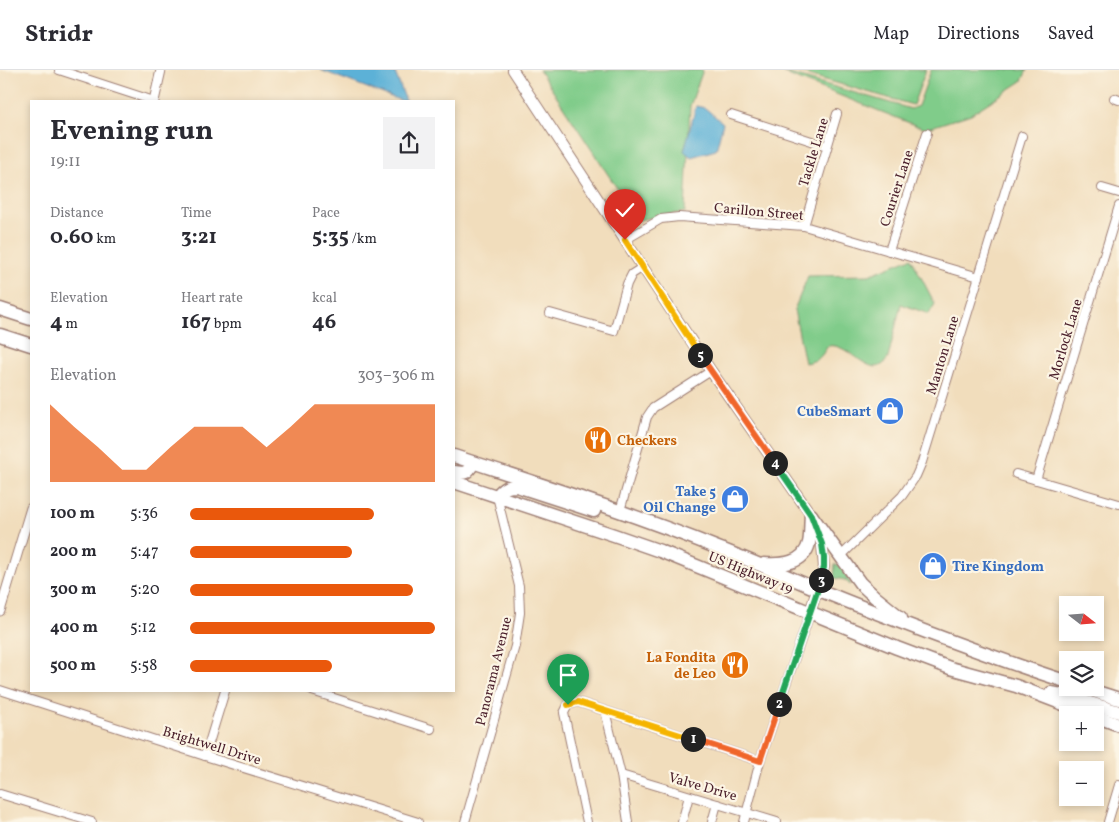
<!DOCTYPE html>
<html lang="en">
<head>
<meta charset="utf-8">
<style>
  :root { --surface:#fff; --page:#f2f2f3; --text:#2b2b33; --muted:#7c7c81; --line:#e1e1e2; --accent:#ea580c }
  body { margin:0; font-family:Vollkorn,serif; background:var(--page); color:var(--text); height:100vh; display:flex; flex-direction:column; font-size:19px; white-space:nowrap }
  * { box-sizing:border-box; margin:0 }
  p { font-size:16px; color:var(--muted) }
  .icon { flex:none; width:28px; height:28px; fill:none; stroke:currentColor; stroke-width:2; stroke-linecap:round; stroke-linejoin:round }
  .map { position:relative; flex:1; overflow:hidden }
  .drawer { position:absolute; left:30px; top:30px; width:425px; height:592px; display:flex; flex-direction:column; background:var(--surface); border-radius:0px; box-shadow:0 2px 8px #0003 }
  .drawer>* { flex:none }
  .needle { width:32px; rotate:107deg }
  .fabs { position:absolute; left:1059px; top:526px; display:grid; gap:10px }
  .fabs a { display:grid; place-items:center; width:45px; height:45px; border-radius:0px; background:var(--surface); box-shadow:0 2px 8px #0003; font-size:25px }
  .pin { position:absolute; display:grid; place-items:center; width:42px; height:42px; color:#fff; margin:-51px -21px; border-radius:50% 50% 50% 0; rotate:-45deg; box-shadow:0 0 5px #0007 }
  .pin .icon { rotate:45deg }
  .km { position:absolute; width:25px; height:25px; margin:-12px; border-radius:50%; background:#222; color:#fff; font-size:14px; line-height:25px; text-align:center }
  .round { display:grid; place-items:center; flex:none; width:52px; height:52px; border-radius:0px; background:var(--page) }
  .head { display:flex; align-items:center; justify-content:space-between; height:85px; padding:0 20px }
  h1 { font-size:28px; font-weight:700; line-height:38px }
  .stats { display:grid; grid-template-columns:repeat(3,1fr); gap:8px; height:85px; padding:5px 20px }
  .stats div { display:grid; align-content:center }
  .stats b { font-size:21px; font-weight:700 }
  .stats small { font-size:14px; font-weight:400 }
  .stats p { font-size:14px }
  .chart { height:140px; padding:10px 20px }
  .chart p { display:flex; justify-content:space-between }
  .chart svg { width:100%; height:90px; margin-top:5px; fill:var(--accent); opacity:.7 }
  ul { padding:0 20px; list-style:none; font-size:16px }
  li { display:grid; grid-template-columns:80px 60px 1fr; align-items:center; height:38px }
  li i { height:12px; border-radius:6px; background:var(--accent) }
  header { display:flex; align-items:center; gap:30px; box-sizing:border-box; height:70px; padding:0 25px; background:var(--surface); border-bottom:1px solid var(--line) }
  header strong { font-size:24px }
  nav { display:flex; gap:28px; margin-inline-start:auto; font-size:18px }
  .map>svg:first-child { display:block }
  .green { fill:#80cc8a; stroke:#65765a }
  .water { fill:#5bb1d7; stroke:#526881 }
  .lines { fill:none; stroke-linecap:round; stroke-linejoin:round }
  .minor-casing { stroke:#9e7e74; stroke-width:10 }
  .tertiary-casing { stroke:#9e7e74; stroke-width:11 }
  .secondary-casing { stroke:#9e7e74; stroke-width:12 }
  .trunk-casing { stroke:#9e7e74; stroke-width:15 }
  .minor { stroke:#fff; stroke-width:8 }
  .tertiary { stroke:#fff; stroke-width:9 }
  .secondary { stroke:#fff; stroke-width:10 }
  .trunk { stroke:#fff; stroke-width:12 }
  .split-1-casing { stroke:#fff; stroke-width:10 }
  .split-2-casing { stroke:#fff; stroke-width:10 }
  .split-3-casing { stroke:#fff; stroke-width:10 }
  .split-4-casing { stroke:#fff; stroke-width:10 }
  .split-5-casing { stroke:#fff; stroke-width:10 }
  .split-6-casing { stroke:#fff; stroke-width:10 }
  .split-1 { stroke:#f5b400; stroke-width:6 }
  .split-2 { stroke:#f0652b; stroke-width:6 }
  .split-3 { stroke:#22a559; stroke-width:6 }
  .split-4 { stroke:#22a559; stroke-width:6 }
  .split-5 { stroke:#f0652b; stroke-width:6 }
  .split-6 { stroke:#f5b400; stroke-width:6 }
  .labels { text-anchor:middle; stroke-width:4.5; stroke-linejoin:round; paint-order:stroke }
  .street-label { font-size:14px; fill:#4a1f2b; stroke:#fcf5e5 }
  .shop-label { font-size:14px; font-weight:bold; fill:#366cbe; stroke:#fcf5e5; text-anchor:end }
  .food-label { font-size:14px; font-weight:bold; fill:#c56008; stroke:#fcf5e5; text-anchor:start }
</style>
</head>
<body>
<header>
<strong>Stridr</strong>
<nav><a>Map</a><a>Directions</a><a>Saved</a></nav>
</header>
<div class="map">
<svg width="1119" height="752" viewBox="0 0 1119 752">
  <rect width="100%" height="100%" fill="#fcf5e5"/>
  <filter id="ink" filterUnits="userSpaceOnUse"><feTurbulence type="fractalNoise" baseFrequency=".02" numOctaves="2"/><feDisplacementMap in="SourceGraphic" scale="10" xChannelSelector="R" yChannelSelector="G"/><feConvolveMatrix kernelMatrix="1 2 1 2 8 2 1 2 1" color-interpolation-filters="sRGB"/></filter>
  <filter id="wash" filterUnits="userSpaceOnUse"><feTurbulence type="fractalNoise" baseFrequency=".0096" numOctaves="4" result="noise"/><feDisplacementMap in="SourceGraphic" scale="20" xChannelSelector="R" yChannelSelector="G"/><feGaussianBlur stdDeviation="1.12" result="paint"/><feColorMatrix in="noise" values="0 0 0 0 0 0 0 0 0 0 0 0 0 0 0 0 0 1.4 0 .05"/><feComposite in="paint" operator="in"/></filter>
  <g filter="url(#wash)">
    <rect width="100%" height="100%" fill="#f1ddbc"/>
    <!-- green -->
    <g class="green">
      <polygon points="539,0 703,0 690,36 685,142 638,150"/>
      <polygon points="791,0 926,0 913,35"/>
      <polygon points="931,0 1027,0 1022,11 971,44 925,59 788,5 783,2 911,39 918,36"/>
      <path d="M911,188L935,234L929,244L901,234L888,288C873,315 849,271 828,276C819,289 820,290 805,293L794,240L808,206L869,205Z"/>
      <polygon points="835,494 839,495 851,514 850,515 845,510 834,508"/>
    </g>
    <!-- water -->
    <g class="water">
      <polygon points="320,0 394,0 406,31 402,31"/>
      <polygon points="696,36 705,38 723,53 716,80 691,87 684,81"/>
    </g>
  </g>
  <g filter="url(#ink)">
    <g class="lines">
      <defs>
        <g id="minor">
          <polyline points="59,0 154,31"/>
          <polyline points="1114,28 1119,30"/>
          <polyline points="731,45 827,76"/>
          <polyline points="1102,118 1119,123"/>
          <polyline points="804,156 837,44"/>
          <polyline points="625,170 661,149 679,147 804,156 979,207"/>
          <polyline points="889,181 927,63"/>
          <polyline points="550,243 614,261 627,214 632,204 643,197"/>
          <polyline points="1016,404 1119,434"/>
          <polyline points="1036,410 1119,136"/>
          <polyline points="620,441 647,347 653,338 711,301"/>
          <polyline points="841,486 902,426 916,406 922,392 1022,66"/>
          <polyline points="0,620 205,686 418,752"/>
          <polyline points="312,621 431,659"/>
          <polyline points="605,641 621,705 628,752"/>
          <polyline points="205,686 225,621"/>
          <polyline points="621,705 777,752"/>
          <polyline points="0,724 92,752"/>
          <polyline points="465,752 515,576 520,543 519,516 497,426"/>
          <polyline points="587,752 564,643 568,635 578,632 760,691"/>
          <polyline points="682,752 689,726"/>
          <polyline points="712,752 717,734"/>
          <polyline points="744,752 760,691 810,543"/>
          <polyline points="1108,752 1119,715"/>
        </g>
        <g id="tertiary">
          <polyline points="154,31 161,0"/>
          <polyline points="0,541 31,438"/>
        </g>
        <polyline id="secondary" points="513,0 711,301 811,445 822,474 824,497 810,543"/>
        <g id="trunk">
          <polyline points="0,239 31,249"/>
          <polyline points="0,265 31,275"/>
          <path d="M454,386C542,415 631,443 718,478C752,491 786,506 819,520C901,553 984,585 1068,612"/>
          <path d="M454,402C465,404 468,403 473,393"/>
          <polyline points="454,412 614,465 660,481 897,578 950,598 1016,616 1092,645"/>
          <path d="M497,426C503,418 507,416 517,416L594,441"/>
          <polyline points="811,445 860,513 875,527 901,548"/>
          <path d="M764,494C782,495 804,494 809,473C811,464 810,454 811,445"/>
          <polyline points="1084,618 1119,629"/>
          <polyline points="1051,623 1067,626 1119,642"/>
          <polyline points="1095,646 1119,655"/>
        </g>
      </defs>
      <!-- minor casing -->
      <use href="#minor" class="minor-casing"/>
      <!-- tertiary casing -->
      <use href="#tertiary" class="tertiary-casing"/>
      <!-- secondary casing -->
      <use href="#secondary" class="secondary-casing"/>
      <!-- trunk casing -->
      <use href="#trunk" class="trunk-casing"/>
      <!-- minor -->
      <use href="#minor" class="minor"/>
      <!-- tertiary -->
      <use href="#tertiary" class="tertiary"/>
      <!-- secondary -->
      <use href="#secondary" class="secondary"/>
      <!-- trunk -->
      <use href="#trunk" class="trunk"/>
    </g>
  </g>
  <g class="lines" filter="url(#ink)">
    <defs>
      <polyline id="split-1" points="568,635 578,632 693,669"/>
      <polyline id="split-2" points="693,669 760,691 779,634"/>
      <polyline id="split-3" points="779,634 821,510"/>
      <polyline id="split-4" points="775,393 811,445 822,474 824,488 824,497 821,510"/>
      <polyline id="split-5" points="700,285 775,393"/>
      <polyline id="split-6" points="625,170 700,285"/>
    </defs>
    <!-- split-1 casing -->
    <use href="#split-1" class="split-1-casing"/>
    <!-- split-2 casing -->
    <use href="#split-2" class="split-2-casing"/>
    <!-- split-3 casing -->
    <use href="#split-3" class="split-3-casing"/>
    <!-- split-4 casing -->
    <use href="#split-4" class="split-4-casing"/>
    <!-- split-5 casing -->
    <use href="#split-5" class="split-5-casing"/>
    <!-- split-6 casing -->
    <use href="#split-6" class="split-6-casing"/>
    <!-- split-1 -->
    <use href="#split-1" class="split-1"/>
    <!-- split-2 -->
    <use href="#split-2" class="split-2"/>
    <!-- split-3 -->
    <use href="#split-3" class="split-3"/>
    <!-- split-4 -->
    <use href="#split-4" class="split-4"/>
    <!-- split-5 -->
    <use href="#split-5" class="split-5"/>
    <!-- split-6 -->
    <use href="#split-6" class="split-6"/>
  </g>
  <!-- icons -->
  <defs>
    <symbol id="shop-disc" viewBox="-11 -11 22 22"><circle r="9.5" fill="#3f7fe0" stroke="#fcf5e5"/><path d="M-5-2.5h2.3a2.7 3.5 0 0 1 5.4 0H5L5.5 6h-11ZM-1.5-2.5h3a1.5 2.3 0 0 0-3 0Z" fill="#fff"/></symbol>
    <symbol id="restaurant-disc" viewBox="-11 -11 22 22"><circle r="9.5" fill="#e8710a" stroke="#fcf5e5"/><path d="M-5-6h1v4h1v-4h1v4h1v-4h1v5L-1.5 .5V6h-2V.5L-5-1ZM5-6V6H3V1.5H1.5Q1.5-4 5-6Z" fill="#fff"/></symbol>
  </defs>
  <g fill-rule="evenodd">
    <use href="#shop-disc" x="874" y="325" width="32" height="32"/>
    <use href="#restaurant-disc" x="582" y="354" width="32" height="32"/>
    <use href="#shop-disc" x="719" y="413" width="32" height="32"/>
    <use href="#shop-disc" x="917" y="480" width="32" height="32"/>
    <use href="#restaurant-disc" x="719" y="579" width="32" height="32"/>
  </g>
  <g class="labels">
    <!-- street labels -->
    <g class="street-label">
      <text transform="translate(813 82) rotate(-73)" y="5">Tackle Lane</text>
      <text transform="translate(896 118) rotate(-72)" y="5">Courier Lane</text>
      <text transform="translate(759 141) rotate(5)" y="5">Carillon Street</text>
      <text transform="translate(1065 269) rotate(-73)" y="5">Morlock Lane</text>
      <text transform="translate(942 285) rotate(-73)" y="5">Manton Lane</text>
      <text transform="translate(751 502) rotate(22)" y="5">US Highway 19</text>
      <text transform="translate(493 601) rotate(-76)" y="5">Panorama Avenue</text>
      <text transform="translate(212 675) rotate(17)" y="5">Brightwell Drive</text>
      <text transform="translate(703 716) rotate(16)" y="5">Valve Drive</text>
    </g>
    <!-- shop labels -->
    <g class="shop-label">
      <text x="871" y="346">CubeSmart</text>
      <text x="716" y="426">Take 5<tspan x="716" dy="16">Oil Change</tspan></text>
      <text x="952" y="501" text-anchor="start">Tire Kingdom</text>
    </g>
    <!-- food labels -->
    <g class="food-label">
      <text x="617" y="375">Checkers</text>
      <text x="716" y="592" text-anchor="end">La Fondita<tspan x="716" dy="16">de Leo</tspan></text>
    </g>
  </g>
</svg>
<div class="fabs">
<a><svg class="needle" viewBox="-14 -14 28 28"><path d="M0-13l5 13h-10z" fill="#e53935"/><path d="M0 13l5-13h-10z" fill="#7c7c81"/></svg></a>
<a><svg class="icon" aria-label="layers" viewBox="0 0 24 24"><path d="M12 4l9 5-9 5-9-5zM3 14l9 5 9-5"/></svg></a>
<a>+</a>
<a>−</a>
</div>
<div class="pin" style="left:568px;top:635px;background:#1e9e55"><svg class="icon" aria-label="arrive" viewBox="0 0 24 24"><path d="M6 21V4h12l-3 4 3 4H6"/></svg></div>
<div class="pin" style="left:625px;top:170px;background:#d93025"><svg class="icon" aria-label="check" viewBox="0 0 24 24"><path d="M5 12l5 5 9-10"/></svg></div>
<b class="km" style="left:693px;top:669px">1</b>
<b class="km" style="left:779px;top:634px">2</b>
<b class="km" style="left:821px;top:510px">3</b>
<b class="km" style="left:775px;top:393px">4</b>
<b class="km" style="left:700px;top:285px">5</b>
<section class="drawer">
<div class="head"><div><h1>Evening run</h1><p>19:11</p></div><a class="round"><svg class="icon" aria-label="share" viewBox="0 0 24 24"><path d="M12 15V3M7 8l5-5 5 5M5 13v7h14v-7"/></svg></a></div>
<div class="stats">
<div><p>Distance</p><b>0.60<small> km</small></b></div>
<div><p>Time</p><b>3:21</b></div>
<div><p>Pace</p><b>5:35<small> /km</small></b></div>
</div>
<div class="stats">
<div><p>Elevation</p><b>4<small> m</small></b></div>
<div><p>Heart rate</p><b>167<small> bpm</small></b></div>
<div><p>kcal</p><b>46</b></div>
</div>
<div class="chart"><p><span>Elevation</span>303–306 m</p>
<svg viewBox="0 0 160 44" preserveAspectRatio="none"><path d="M0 44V6L10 17L20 27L30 38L40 38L50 27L60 17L70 17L80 17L90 27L100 17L110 6L120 6L130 6L140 6L150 6L160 6V44z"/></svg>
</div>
<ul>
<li><b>100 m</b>5:36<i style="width:75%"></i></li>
<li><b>200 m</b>5:47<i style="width:66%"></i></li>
<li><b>300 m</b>5:20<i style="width:91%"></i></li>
<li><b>400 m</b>5:12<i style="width:100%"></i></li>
<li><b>500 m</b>5:58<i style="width:58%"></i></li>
</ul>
</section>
</div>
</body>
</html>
